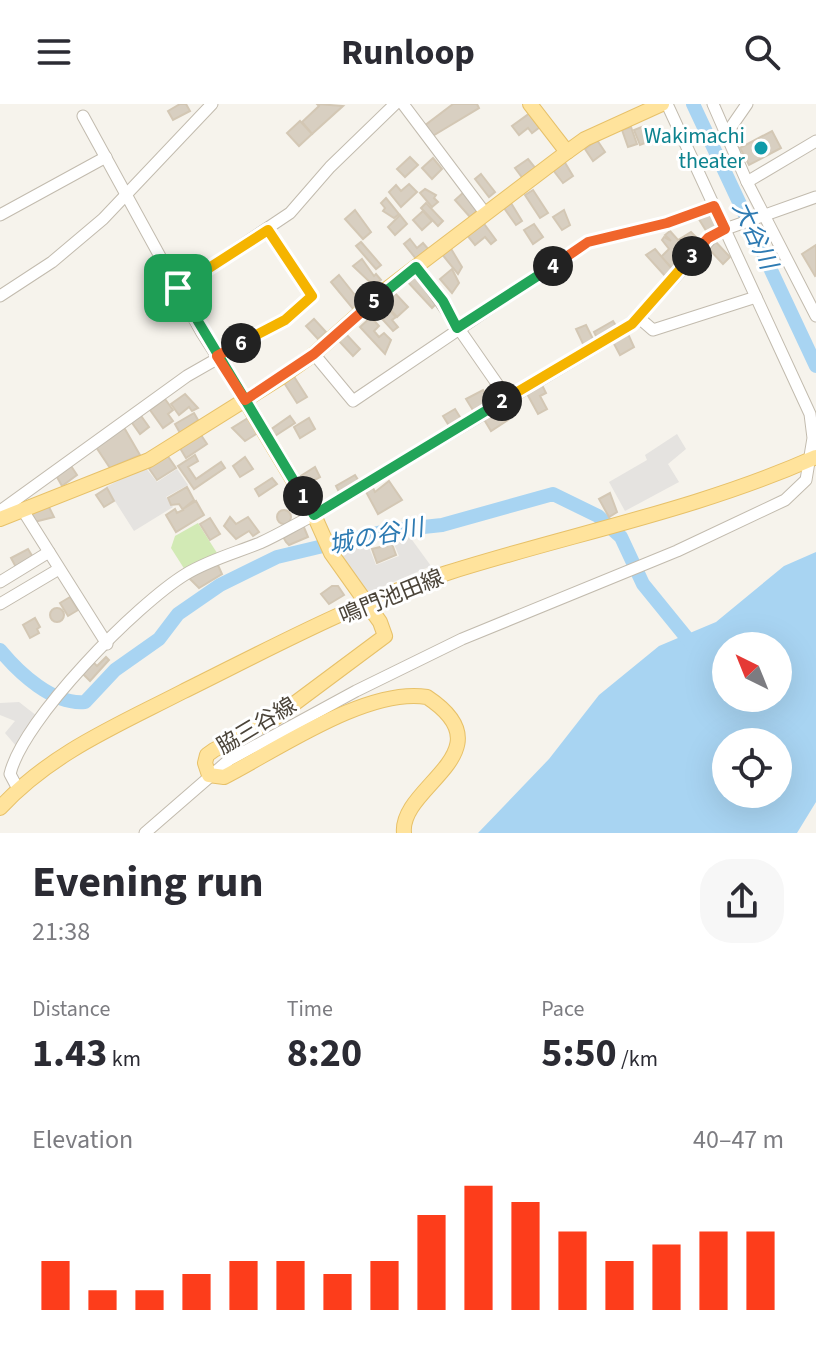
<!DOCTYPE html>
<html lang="en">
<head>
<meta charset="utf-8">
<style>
  :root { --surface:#fff; --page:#f7f7f7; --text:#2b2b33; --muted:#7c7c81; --accent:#fd3d1b }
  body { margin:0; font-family:"Source Sans 3","Noto Sans JP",sans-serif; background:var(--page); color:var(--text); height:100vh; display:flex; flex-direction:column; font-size:30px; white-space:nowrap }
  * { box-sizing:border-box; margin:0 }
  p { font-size:26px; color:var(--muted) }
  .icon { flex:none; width:44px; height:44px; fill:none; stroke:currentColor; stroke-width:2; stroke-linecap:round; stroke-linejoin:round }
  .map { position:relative; height:729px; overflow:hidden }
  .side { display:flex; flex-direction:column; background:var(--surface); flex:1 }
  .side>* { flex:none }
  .needle { width:52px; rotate:317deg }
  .buttons { position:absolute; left:712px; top:528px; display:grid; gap:16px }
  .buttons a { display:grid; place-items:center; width:80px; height:80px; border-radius:50%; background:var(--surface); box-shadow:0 8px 32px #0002; font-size:40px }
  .pin { position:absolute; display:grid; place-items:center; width:68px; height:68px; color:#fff; margin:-34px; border-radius:16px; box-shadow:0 4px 12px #0006 }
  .km { position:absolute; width:40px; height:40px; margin:-20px; border-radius:50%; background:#222; color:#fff; font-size:22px; line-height:40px; text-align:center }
  .round { display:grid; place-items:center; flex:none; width:84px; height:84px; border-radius:32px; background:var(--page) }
  .head { display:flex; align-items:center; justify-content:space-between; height:136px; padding:0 32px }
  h1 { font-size:44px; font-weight:700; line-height:60px }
  .stats { display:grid; grid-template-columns:repeat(3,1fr); gap:12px; height:136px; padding:8px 32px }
  .stats div { display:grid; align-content:center }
  .stats b { font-size:40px; font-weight:700 }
  .stats small { font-size:22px; font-weight:400 }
  .stats p { font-size:22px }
  .chart { height:224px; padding:16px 32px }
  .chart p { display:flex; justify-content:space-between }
  .chart svg { width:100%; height:144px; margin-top:8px; stroke:var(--accent); stroke-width:6 }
  header { display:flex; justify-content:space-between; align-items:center; height:104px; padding:0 32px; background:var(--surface); font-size:36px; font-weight:700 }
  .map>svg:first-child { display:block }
  .green { fill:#d2eab5 }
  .parking { fill:#e5e3e0 }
  .water { fill:#a8d4f2; fill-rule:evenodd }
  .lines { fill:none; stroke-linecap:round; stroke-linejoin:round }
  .river { stroke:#a8d4f2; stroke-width:14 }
  .building { fill:#d8cfc1; stroke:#d3c7b4; stroke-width:2 }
  .minor-casing { stroke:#c2bbae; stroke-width:13 }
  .major-casing { stroke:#e7c169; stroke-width:16 }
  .minor { stroke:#fff; stroke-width:11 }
  .major { stroke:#ffe39c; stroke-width:14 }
  .split-1-casing { stroke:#fff; stroke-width:16 }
  .split-2-casing { stroke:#fff; stroke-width:16 }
  .split-3-casing { stroke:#fff; stroke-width:16 }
  .split-4-casing { stroke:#fff; stroke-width:16 }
  .split-5-casing { stroke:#fff; stroke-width:16 }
  .split-6-casing { stroke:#fff; stroke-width:16 }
  .split-7-casing { stroke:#fff; stroke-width:16 }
  .split-1 { stroke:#22a559; stroke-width:10 }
  .split-2 { stroke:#22a559; stroke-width:10 }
  .split-3 { stroke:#f5b400; stroke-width:10 }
  .split-4 { stroke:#f0652b; stroke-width:10 }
  .split-5 { stroke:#22a559; stroke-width:10 }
  .split-6 { stroke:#f0652b; stroke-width:10 }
  .split-7 { stroke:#f5b400; stroke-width:10 }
  .culture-dot { fill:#0f9aa8; stroke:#fff; stroke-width:3 }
  .labels { text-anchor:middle; stroke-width:6; stroke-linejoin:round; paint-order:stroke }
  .culture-label { font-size:22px; fill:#0d838f; stroke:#fff; text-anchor:end }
  .street-label { font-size:22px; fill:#4b4439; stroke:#fff }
  .water-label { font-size:24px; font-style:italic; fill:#2d7ab2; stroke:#fff }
</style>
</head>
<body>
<header><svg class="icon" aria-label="menu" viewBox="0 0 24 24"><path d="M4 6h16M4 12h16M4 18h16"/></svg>Runloop<svg class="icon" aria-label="search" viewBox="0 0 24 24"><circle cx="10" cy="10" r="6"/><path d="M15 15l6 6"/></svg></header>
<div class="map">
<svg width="816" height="729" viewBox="0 0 816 729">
  <rect width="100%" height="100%" fill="#f6f3ec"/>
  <!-- green -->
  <polygon class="green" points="198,419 217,449 185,466 171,444 175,432"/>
  <!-- parking -->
  <g class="parking">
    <polygon points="677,330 686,345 668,360 679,378 625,407 609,378 647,356 645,351"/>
    <polygon points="145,363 157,378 177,365 188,381 166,393 173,403 134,427 106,383"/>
    <polygon points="407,429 431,462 363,491 333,449 367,438 376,461 399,452 391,433"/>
    <polygon points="19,598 37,612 17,643 5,629 15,617 0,611 0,599"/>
  </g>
  <!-- water -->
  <path class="water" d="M816,448V698L797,729H478L549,655L599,591L659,542L716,518L784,462ZM726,542H778V594H726ZM726,638H778V690H726Z"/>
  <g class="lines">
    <!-- river -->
    <g class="river">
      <polyline points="693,0 816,262"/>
      <path d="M0,546C19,569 53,601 85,598L115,566L159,535L178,510L220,481L277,453L386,427L442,421L553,390L598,412L621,433L643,480L695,544"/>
    </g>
  </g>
  <!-- building -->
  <g class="building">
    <polygon points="180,0 186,0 190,7 173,16 168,7"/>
    <polygon points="317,0 343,2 312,30 302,18 319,2"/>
    <polygon points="453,0 477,0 479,4 431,33 424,22"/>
    <polygon points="530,9 540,23 532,29 528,24 519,31 512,22"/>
    <polygon points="300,17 312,30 299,42 287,29"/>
    <polygon points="644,22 650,37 640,41 634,26"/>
    <polygon points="631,23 637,40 628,43 622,26"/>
    <polygon points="772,27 781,44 749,61 740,44"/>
    <polygon points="597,36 605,48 593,57 585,45"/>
    <polygon points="410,53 418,61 405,73 397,65"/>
    <polygon points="433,54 442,65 432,75 422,64"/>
    <polygon points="528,55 537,66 524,76 515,64"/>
    <polygon points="564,57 573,72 563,79 553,66"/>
    <polygon points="481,70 495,88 489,93 475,75"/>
    <polygon points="409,80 417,88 401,103 389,88 396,81 401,87"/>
    <polygon points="425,85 436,91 434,94 438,98 432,103 420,89"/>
    <polygon points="533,86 548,109 540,114 525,91"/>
    <polygon points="464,88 479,105 470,113 455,96"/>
    <polygon points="386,94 399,110 394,114 383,107 385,104 381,99"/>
    <polygon points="426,99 443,117 438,122 421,104"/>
    <polygon points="511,99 522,117 516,121 504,104"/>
    <polygon points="355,106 371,128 363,135 345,115"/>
    <polygon points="564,106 570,121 562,126 553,113"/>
    <polygon points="707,106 718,124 708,130 697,112"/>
    <polygon points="423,107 432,117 422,126 413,116"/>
    <polygon points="400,111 407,120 395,131 388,123"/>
    <polygon points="482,117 496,136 491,140 485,133 475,141 466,130"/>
    <polygon points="534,120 543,133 533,140 524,126"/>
    <polygon points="670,127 678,136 691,128 701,138 673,165 661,153 669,145 662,136 664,133 671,137 665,131"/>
    <polygon points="410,135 417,144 423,139 429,146 417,156 404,140"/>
    <polygon points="713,135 730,153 723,160 706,142"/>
    <polygon points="361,138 381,161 376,165 356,142"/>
    <polygon points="816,141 816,171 815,172 802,150"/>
    <polygon points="450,143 462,163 458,170 441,149"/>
    <polygon points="655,145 673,166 666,173 646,151"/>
    <polygon points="362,155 374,172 376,170 381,176 374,182 353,162"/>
    <polygon points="452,165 459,179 452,189 440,175"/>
    <polygon points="416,167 439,197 432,204 406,176"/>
    <polygon points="339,171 362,200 354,206 331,178"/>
    <polygon points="392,186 408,203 397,213 382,196"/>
    <polygon points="381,197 396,213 392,216 398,223 393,227 373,205"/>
    <polygon points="371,213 379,222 374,227 379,233 384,229 391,236 385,250 360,223"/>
    <polygon points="314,215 326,228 318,235 306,222"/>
    <polygon points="613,217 618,225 598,236 594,228"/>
    <polygon points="586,221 594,237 584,242 576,225"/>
    <polygon points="345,229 360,245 353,252 338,236"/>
    <polygon points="628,230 634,243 620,251 613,238"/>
    <polygon points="293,271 307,293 297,299 283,277"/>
    <polygon points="540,277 546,289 540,292 547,305 538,310 525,286"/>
    <polygon points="483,286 490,299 474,308 466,295"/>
    <polygon points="185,290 198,304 192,307 189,303 179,311 171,300"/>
    <polygon points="165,295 173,306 168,310 173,317 163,324 150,306"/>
    <polygon points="498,301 508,316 491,327 482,312"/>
    <polygon points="455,305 463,318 451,325 443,312"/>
    <polygon points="139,309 149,323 140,330 130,316"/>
    <polygon points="194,309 198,316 180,329 175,320"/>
    <polygon points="251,312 261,327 245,337 232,324"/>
    <polygon points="290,312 295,319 275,332 270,326"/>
    <polygon points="309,314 315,325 300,334 294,323"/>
    <polygon points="122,320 140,351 110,364 94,340"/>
    <polygon points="201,331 207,340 186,354 180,344"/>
    <polygon points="167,351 176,364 157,376 148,363"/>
    <polygon points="195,351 198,357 188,363 196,375 221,358 225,364 194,385 178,362"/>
    <polygon points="245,353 253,365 240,373 233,362"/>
    <polygon points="69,359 77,371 62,382 57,373"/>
    <polygon points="315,363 320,373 304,382 299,373"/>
    <polygon points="355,371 360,379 340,390 336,382"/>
    <polygon points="272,374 277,380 259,392 255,385"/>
    <polygon points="389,377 402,396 378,410 365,386 372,382 375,388"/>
    <polygon points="187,383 194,396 183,405 196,397 204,411 176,428 166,411 175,405 177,409 183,406 179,400 171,401 168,394"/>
    <polygon points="107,384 114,397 104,403 96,391"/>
    <polygon points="610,389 617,408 609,413 599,395"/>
    <polygon points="48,401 54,413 34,418 30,408"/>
    <circle cx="284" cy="413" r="7"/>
    <polygon points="230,413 236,420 248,413 259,428 253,432 249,427 236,435 224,422"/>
    <polygon points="210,414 220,430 210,436 200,420"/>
    <polygon points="303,421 308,433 289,441 286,438 282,431"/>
    <polygon points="392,440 396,451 377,459 372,445"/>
    <polygon points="28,445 34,455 17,465 11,454"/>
    <polygon points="217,459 222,470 199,484 188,473"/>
    <polygon points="332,482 338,482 344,491 329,500 321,490"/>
    <polygon points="70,493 78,506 68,512 60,499"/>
    <circle cx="57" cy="511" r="7"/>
    <polygon points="35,514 40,523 37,525 39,529 30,534 23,521"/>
    <polygon points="106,553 109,556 90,577 82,569 93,558 97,562"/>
  </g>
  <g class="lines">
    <defs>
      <g id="minor">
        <polyline points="403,0 485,109"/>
        <polyline points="713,0 747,78 816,212"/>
        <polyline points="83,12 202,229 245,296"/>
        <polyline points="727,29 747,0"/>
        <polyline points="747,78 816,37"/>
        <polyline points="0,111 106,53"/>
        <polyline points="416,163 507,294"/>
        <polyline points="178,184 290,109 330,63 395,0"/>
        <polyline points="0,192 52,158 103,115 212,0"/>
        <polyline points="638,213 653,226 756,193"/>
        <polyline points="314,250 353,297 588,138 667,119 714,102"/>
        <polyline points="22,405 107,540"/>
        <polyline points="0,407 187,272 285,216 312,192 268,126"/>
        <polyline points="0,478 49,448"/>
        <polyline points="0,500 59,465"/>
        <path d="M18,685L10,670C23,615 137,500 186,470C209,456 235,449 260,439C278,431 296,420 314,411L616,231L632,220L717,128L816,93"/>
        <polyline points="145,729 229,656 356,587 462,535 677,447 785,396 806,376 813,334 810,310 667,0"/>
      </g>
      <g id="major">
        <polyline points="530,0 567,48"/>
        <path d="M245,296L314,411L331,449L380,518L385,532L275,614L214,646L207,651L205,659L209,671L224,673C277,646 367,583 427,593C510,648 399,682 404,729"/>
        <polyline points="0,415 149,356 280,274 314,250 388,184 567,48 585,35 662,0"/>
        <path d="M0,704C51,649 116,622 182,588C269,545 355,498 447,469C570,430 697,406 816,353"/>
      </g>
    </defs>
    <!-- minor casing -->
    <use href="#minor" class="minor-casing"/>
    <!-- major casing -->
    <use href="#major" class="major-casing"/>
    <!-- minor -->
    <use href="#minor" class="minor"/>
    <!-- major -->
    <use href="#major" class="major"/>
  </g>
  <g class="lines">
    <defs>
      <polyline id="split-1" points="178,184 303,392"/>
      <polyline id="split-2" points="303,392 314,411 502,297"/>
      <polyline id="split-3" points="502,297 632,220 692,152"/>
      <polyline id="split-4" points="553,162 588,138 667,119 714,102 725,125 708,134 692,152"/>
      <polyline id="split-5" points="374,197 416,163 443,197 457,224 553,162"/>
      <polyline id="split-6" points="241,239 217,252 245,296 314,250 374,197"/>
      <polyline id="split-7" points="178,184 268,126 312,192 285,216 241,239"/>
    </defs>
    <!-- split-1 casing -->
    <use href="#split-1" class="split-1-casing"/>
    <!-- split-2 casing -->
    <use href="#split-2" class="split-2-casing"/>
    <!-- split-3 casing -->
    <use href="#split-3" class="split-3-casing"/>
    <!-- split-4 casing -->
    <use href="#split-4" class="split-4-casing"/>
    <!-- split-5 casing -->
    <use href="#split-5" class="split-5-casing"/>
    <!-- split-6 casing -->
    <use href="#split-6" class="split-6-casing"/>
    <!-- split-7 casing -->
    <use href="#split-7" class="split-7-casing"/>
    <!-- split-1 -->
    <use href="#split-1" class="split-1"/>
    <!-- split-2 -->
    <use href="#split-2" class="split-2"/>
    <!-- split-3 -->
    <use href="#split-3" class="split-3"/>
    <!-- split-4 -->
    <use href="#split-4" class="split-4"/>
    <!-- split-5 -->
    <use href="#split-5" class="split-5"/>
    <!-- split-6 -->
    <use href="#split-6" class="split-6"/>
    <!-- split-7 -->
    <use href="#split-7" class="split-7"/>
  </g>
  <!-- markers -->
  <circle class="culture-dot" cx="761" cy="44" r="8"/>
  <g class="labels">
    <!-- culture labels -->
    <g class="culture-label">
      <text x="745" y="39">Wakimachi<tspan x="745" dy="25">theater</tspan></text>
    </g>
    <!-- street labels -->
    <g class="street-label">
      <text transform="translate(391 492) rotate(-22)" y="8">鳴門池田線</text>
      <text transform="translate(256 621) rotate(-31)" y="8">脇三谷線</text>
    </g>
    <!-- water labels -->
    <g class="water-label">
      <text transform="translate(755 131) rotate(65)" y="8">大谷川</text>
      <text transform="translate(376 432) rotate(-11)" y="8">城の谷川</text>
    </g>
  </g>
</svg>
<div class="buttons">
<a><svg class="needle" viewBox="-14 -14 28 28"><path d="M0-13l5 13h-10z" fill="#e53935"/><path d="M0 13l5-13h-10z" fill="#7c7c81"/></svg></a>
<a><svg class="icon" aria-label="locate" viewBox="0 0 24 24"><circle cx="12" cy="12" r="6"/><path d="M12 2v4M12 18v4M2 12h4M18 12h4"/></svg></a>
</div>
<div class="pin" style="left:178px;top:184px;background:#1e9e55"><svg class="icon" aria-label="arrive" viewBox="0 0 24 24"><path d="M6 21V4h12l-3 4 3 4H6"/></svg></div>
<b class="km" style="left:303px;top:392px">1</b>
<b class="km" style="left:502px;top:297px">2</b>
<b class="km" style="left:692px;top:152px">3</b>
<b class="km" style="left:553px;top:162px">4</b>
<b class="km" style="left:374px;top:197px">5</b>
<b class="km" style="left:241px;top:239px">6</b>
</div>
<section class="side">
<div class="head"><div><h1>Evening run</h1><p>21:38</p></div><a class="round"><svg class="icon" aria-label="share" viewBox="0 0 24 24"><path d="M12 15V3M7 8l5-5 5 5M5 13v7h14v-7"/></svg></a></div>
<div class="stats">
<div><p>Distance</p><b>1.43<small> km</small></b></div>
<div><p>Time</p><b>8:20</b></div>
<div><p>Pace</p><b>5:50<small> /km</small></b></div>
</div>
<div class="chart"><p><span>Elevation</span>40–47 m</p>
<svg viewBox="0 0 160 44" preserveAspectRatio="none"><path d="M5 44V29M15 44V38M25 44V38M35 44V33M45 44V29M55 44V29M65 44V33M75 44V29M85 44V15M95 44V6M105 44V11M115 44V20M125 44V29M135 44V24M145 44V20M155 44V20"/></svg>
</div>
</section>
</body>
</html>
